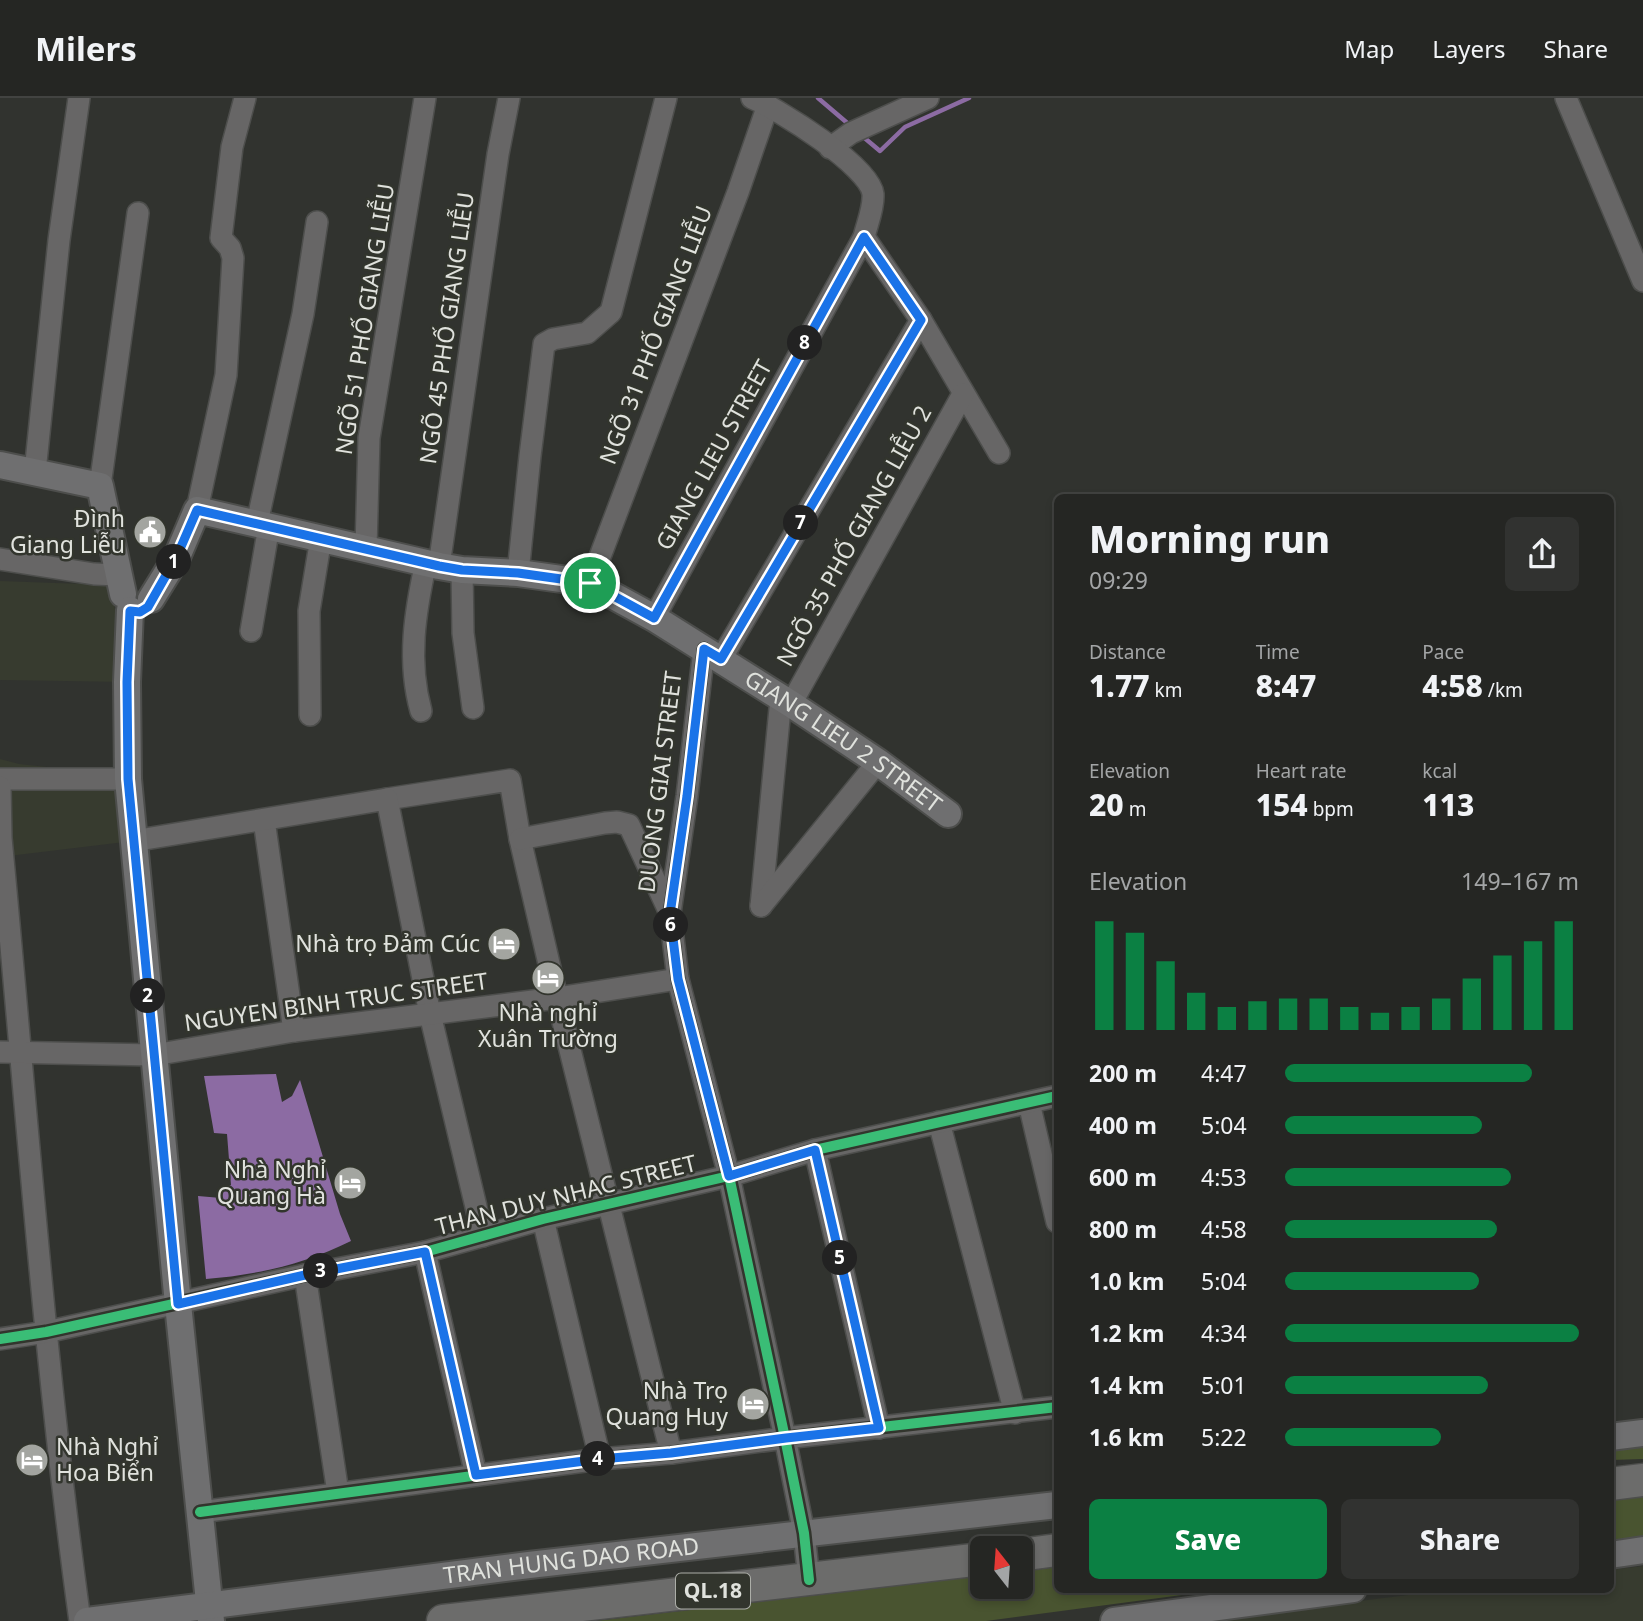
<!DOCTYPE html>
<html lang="en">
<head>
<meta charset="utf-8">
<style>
  :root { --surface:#252623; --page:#313230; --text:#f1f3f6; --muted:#a3a5a6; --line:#424341; --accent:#0b8043 }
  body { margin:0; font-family:"Noto Sans",sans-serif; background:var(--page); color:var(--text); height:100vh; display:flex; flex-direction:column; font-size:26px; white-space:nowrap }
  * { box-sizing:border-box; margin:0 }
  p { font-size:23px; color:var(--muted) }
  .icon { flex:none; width:38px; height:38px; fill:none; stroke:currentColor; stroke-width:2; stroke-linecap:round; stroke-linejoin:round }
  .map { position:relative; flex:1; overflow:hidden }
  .panel { position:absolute; left:1054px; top:396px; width:560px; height:1099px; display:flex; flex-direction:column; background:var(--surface); border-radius:10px; box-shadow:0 4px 10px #0003,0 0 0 2px var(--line) }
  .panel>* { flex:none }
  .needle { width:46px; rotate:343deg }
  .tools { position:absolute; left:970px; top:1438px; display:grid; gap:14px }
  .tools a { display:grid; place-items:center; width:63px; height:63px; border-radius:10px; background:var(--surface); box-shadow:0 4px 10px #0003,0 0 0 2px var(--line); font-size:35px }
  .pin { position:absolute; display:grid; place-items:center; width:60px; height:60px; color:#fff; margin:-30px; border:4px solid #fff; border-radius:50%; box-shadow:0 2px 7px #0007 }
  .km { position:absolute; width:35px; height:35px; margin:-18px; border-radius:50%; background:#222; color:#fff; font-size:19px; line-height:35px; text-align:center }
  .round { display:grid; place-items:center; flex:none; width:74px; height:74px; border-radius:10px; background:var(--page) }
  .overview { display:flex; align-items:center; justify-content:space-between; height:119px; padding:0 35px }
  h1 { font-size:38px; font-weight:800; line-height:52px }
  .metrics { display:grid; grid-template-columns:repeat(3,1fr); gap:10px; height:119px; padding:7px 35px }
  .metrics div { display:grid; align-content:center }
  .metrics b { font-size:30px; font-weight:800 }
  .metrics small { font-size:19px; font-weight:400 }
  .metrics p { font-size:19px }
  .chart { height:196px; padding:14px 35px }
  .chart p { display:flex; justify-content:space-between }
  .chart svg { width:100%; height:126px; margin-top:7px; stroke:var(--accent); stroke-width:6 }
  .cta { display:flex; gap:14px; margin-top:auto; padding:14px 35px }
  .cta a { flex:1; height:80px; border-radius:10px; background:var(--accent); color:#fff; font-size:28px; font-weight:800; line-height:80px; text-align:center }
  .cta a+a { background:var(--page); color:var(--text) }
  ul { padding:0 35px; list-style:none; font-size:23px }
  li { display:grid; grid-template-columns:112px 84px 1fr; align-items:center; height:52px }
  li i { height:18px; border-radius:9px; background:var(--accent) }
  header { display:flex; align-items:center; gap:42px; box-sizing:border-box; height:98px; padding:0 35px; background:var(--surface); border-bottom:2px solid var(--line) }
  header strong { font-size:33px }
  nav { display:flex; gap:38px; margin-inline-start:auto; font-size:24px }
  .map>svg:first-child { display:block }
  .built { fill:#373b2f }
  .green { fill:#495430 }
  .water { fill:#8c6ba3 }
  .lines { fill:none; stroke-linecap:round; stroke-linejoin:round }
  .stream { stroke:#8c6ba3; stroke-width:4.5 }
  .minor-casing { stroke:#4d4e4c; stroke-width:24 }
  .major-casing { stroke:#4d4e4c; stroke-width:30 }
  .highway-casing { stroke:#4d4e4c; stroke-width:35 }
  .minor { stroke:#676666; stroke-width:21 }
  .major { stroke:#6f6f70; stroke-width:26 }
  .highway { stroke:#6c6c6b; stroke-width:32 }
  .cycleway-casing { stroke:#32352d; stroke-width:15 }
  .cycleway { stroke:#3abd76; stroke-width:10 }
  .route-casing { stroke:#fff; stroke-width:14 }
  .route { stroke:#1a73e8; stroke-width:9 }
  .labels { text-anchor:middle; stroke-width:5; stroke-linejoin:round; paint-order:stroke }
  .shield { fill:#32352d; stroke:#acaea8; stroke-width:2 }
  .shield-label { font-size:21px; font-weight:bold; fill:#e0e2dd }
  .street-label { font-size:23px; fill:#e0e2dd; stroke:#32352d }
  .poi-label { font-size:23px; fill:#e0e2dd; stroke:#32352d; text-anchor:end }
</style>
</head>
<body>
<header>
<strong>Milers</strong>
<nav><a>Map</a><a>Layers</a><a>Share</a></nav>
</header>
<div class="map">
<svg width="1643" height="1523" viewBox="0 0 1643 1523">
  <rect width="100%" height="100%" fill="#31332f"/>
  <!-- built -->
  <g class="built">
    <polygon points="0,483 111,487 127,584 0,582"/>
    <polygon points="0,661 19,666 56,670 128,669 133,743 0,759"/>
    <polygon points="1643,1468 1643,1523 1196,1523 1457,1491 1610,1491 1610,1472"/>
  </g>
  <!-- green -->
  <g class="green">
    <polygon points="1643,1338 1643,1361 1611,1362 1610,1344"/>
    <polygon points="1643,1397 1643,1440 1610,1444 1610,1401"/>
    <polygon points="1057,1469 1057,1491 1227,1491 986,1523 595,1523 982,1478 982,1489 1020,1489 1020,1474"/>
  </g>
  <!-- water -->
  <path class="water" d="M276,976L282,1004L292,998L300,982L340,1116L351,1143C305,1166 257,1177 206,1181L198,1098L221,1100L219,1091L231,1087L227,1036L214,1035L204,978Z"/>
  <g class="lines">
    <!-- stream -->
    <g class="stream">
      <polyline points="818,0 852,29"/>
      <polyline points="861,37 880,53 905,29 969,0"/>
    </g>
    <defs>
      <g id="minor">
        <polyline points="1566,0 1643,183"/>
        <polyline points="830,50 851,35 928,0"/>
        <polyline points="864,139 921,222 999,355"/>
        <polyline points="35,374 59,142 79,0"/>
        <polyline points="100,388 138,115"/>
        <polyline points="197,412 226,277 233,160 230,150 221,140 232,49 245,0"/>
        <polyline points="257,425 303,216 317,124"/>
        <polyline points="366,450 369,340 425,0"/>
        <polyline points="0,461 94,476 119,477"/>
        <polyline points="439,468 498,56 509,0"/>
        <polyline points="462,472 463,535 473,610"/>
        <polyline points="518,475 530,358 544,246 553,241 587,235 611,214 666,0"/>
        <polyline points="590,485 738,94 768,7"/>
        <path d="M654,520L864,139C867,126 874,110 873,96C870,68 778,11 752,0"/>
        <polyline points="251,533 269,428"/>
        <polyline points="704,551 687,698 670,815 678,881 729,1078 785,1340 804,1435 809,1482"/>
        <polyline points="721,561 921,222"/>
        <polyline points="791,606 963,296"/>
        <path d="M421,613C407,563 415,514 426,464"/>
        <polyline points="310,617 309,513 321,440"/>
        <polyline points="0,681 128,681"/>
        <path d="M0,689L1,740C26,1001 44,1263 80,1523"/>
        <polyline points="387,701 510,682 520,741 557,900 671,1355"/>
        <polyline points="264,722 294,933"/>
        <polyline points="520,741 605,725 617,724 629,727 670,815"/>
        <polyline points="133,743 387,701 430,916 483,1138"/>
        <polyline points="761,808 781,600"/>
        <polyline points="761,808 878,664"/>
        <polyline points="0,954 154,957 294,933 557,900 678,881"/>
        <polyline points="1029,1005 1057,1124"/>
        <polyline points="939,1024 1015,1315"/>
        <polyline points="815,1052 879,1330"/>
        <polyline points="543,1121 600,1361"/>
        <polyline points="425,1154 476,1377"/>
        <polyline points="305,1177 338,1395"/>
        <polyline points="0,1241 46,1234 305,1177 425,1154 543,1121 729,1078 815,1052 1057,998"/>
        <polyline points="200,1414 600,1361 671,1355 785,1340 1057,1309"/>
      </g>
      <g id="major">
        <polyline points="0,367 100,388 123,496"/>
        <path id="s1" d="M151,501L177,459L197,412L439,468L462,472L518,475L590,485L654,520L791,606L878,664L948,716"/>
        <polyline points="130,512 127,584 128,681 178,1206 211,1523"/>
        <polyline points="1610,1339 1643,1335"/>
        <polyline points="1610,1457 1643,1452"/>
        <path id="s2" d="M87,1523L529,1467L1057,1407"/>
        <polyline points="1114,1523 1353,1491"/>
      </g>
      <g id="highway">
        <polyline points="1610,1386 1643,1382"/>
        <polyline points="1020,1457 1057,1452"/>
        <polyline points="443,1523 982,1461"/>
      </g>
    </defs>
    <!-- minor casing -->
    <use href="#minor" class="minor-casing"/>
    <!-- major casing -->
    <use href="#major" class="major-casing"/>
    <!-- highway casing -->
    <use href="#highway" class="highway-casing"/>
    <!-- minor -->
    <use href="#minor" class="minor"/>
    <!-- major -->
    <use href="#major" class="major"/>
    <!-- highway -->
    <use href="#highway" class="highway"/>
    <defs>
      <g id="cycleway">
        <polyline points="704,551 687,698 670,815 678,881 729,1078 785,1340 804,1435 809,1482"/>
        <polyline points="0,1241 46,1234 305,1177 425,1154 543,1121 729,1078 815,1052 1057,998"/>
        <polyline points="200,1414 600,1361 671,1355 785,1340 1057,1309"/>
      </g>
    </defs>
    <!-- cycleway casing -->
    <use href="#cycleway" class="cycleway-casing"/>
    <!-- cycleway -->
    <use href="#cycleway" class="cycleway"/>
  </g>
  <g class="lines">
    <defs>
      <polygon id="route" points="864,139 921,222 721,561 704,551 687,698 670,816 678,881 729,1078 815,1052 879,1330 786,1340 671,1355 600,1361 476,1377 425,1154 305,1177 178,1206 128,681 127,584 130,513 140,514 148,509 177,458 197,412 439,468 462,472 518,475 590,485 654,520"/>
    </defs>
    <!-- route casing -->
    <use href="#route" class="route-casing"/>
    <!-- route -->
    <use href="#route" class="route"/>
  </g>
  <!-- icons -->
  <defs>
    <symbol id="civic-disc" viewBox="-11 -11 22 22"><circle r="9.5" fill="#a3a5a0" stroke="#32352d"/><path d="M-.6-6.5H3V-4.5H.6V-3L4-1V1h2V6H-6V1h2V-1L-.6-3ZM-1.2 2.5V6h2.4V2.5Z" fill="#fff"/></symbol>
    <symbol id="hotel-disc" viewBox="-11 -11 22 22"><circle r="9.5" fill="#a3a5a0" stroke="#32352d"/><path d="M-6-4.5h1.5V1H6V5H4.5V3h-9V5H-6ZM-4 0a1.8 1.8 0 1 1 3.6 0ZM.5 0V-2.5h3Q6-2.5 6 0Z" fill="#fff"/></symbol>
  </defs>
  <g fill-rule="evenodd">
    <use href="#civic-disc" x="131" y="415" width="38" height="38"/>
    <use href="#hotel-disc" x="485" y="827" width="38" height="38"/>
    <use href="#hotel-disc" x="529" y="861" width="38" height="38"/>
    <use href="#hotel-disc" x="331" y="1066" width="38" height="38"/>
    <use href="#hotel-disc" x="734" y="1287" width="38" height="38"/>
    <use href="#hotel-disc" x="13" y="1343" width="38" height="38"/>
  </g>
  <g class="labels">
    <!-- shield labels -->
    <rect class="shield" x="676" y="1475.5" width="74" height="35" rx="5"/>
    <g class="shield-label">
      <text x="713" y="1500">QL.18</text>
    </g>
    <!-- street labels -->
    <g class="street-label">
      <text transform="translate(365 221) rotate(-81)" y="8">NGÕ 51 PHỐ GIANG LIỄU</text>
      <text transform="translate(447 230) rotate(-82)" y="8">NGÕ 45 PHỐ GIANG LIỄU</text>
      <text transform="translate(656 237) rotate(-69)" y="8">NGÕ 31 PHỐ GIANG LIỄU</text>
      <text transform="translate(714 357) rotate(-61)" y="8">GIANG LIEU STREET</text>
      <text transform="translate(854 438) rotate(-61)" y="8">NGÕ 35 PHỐ GIANG LIỄU 2</text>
      <text dy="8" stroke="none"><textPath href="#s1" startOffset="800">GIANG LIEU 2 STREET</textPath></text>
      <text transform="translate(660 684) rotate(-83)" y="8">DUONG GIAI STREET</text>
      <text transform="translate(336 904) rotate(-8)" y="8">NGUYEN BINH TRUC STREET</text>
      <text transform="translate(566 1097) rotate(-14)" y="8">THAN DUY NHAC STREET</text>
      <text dy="8" stroke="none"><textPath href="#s2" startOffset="488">TRAN HUNG DAO ROAD</textPath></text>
    </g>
    <!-- poi labels -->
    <g class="poi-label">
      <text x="125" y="429">Đình<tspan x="125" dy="26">Giang Liễu</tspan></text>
      <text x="480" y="854">Nhà trọ Đảm Cúc</text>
      <text x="548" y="923" text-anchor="middle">Nhà nghỉ<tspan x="548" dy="26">Xuân Trường</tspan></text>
      <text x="326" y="1080">Nhà Nghỉ<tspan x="326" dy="26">Quang Hà</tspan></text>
      <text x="728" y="1301">Nhà Trọ<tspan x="728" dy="26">Quang Huy</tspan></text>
      <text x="56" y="1357" text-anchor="start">Nhà Nghỉ<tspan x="56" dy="26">Hoa Biển</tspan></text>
    </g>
  </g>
</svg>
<div class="tools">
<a><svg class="needle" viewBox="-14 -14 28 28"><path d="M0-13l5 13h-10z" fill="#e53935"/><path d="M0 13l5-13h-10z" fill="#a3a5a6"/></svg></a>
</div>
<div class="pin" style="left:590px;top:485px;background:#1e9e55"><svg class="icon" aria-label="arrive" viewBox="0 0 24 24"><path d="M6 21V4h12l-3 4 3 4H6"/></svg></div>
<b class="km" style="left:174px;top:464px">1</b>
<b class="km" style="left:148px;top:898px">2</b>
<b class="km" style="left:321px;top:1173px">3</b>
<b class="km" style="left:598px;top:1361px">4</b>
<b class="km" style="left:840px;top:1160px">5</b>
<b class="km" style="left:671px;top:827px">6</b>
<b class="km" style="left:801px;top:425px">7</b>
<b class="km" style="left:805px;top:245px">8</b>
<section class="panel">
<div class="overview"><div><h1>Morning run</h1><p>09:29</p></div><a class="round"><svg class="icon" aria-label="share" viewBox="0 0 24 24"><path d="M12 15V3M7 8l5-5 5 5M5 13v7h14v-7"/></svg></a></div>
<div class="metrics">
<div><p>Distance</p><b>1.77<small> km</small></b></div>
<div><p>Time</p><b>8:47</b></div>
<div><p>Pace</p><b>4:58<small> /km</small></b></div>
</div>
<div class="metrics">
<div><p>Elevation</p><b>20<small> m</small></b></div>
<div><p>Heart rate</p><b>154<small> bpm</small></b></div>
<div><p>kcal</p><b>113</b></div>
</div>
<div class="chart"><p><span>Elevation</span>149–167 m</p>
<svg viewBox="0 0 160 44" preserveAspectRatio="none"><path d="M5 44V6M15 44V10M25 44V20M35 44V31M45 44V36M55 44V34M65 44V33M75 44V33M85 44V36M95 44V38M105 44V36M115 44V33M125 44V26M135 44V18M145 44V13M155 44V6"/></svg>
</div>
<ul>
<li><b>200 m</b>4:47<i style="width:84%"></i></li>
<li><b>400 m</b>5:04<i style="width:67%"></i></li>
<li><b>600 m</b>4:53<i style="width:77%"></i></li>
<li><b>800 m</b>4:58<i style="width:72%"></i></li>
<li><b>1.0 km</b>5:04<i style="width:66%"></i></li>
<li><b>1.2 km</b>4:34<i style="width:100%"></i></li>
<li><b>1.4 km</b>5:01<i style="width:69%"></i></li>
<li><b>1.6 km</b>5:22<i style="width:53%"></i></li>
</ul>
<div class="cta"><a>Save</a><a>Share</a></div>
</section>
</div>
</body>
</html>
